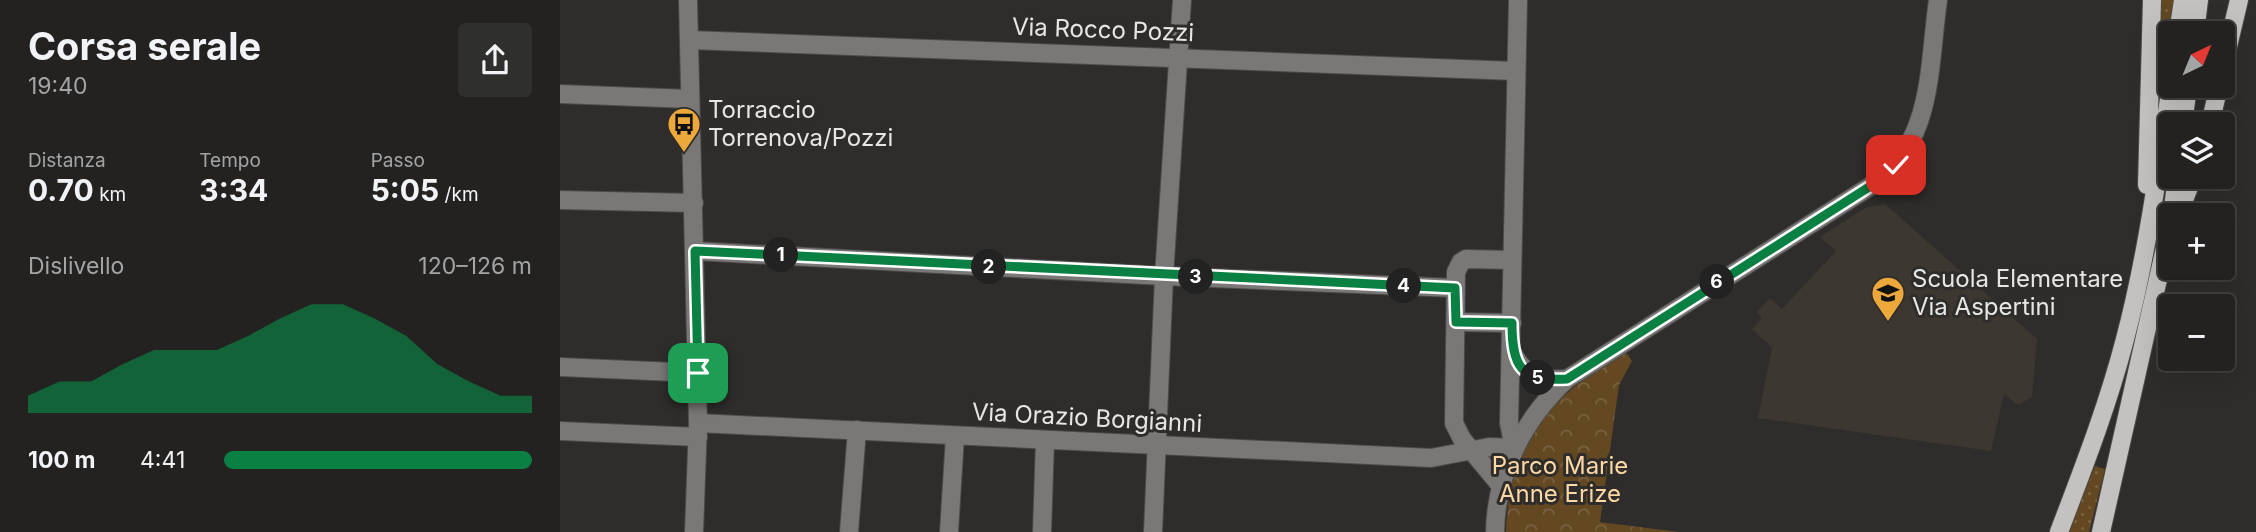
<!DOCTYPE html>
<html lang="it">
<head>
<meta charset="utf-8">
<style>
  :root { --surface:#232220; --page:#2f2f2d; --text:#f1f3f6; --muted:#a3a4a5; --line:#403f3e; --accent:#0b8043 }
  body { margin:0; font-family:Inter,sans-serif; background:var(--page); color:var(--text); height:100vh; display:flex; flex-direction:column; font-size:26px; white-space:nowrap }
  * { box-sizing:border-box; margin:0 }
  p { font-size:23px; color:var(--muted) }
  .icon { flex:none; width:38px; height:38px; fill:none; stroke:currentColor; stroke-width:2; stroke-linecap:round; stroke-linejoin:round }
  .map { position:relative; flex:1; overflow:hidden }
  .details { display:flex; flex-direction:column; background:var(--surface); width:560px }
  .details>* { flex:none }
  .needle { width:46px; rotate:43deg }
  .tools { position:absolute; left:1598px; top:21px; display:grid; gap:14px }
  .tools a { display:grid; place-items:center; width:77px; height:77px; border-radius:7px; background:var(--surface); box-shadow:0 7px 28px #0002,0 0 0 2px var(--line); font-size:35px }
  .pin { position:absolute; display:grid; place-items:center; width:60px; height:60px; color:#fff; margin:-30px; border-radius:14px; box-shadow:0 4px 10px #0006 }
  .km { position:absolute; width:35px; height:35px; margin:-18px; border-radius:50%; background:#222; color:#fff; font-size:19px; line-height:35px; text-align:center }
  .round { display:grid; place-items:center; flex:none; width:74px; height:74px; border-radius:7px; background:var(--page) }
  .overview { display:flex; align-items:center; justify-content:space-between; height:119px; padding:0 28px }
  h1 { font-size:38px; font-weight:700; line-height:52px }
  .stats { display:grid; grid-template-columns:repeat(3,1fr); gap:10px; height:119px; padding:7px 28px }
  .stats div { display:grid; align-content:center }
  .stats b { font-size:30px; font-weight:700 }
  .stats small { font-size:19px; font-weight:400 }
  .stats p { font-size:19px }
  .chart { height:196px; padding:14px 28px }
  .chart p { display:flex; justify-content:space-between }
  .chart svg { width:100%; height:126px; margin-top:7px; fill:var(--accent); opacity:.7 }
  ul { padding:0 28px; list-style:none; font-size:23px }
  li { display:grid; grid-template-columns:112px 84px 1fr; align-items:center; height:52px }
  li i { height:18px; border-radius:9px; background:var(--accent) }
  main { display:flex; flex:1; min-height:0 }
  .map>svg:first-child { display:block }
  .built { fill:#3c3730 }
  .grass { fill:url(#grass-dots) }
  .park { fill:url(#park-crowns) }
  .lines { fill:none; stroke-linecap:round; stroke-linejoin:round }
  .minor-casing { stroke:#4c4b49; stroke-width:20 }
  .major-casing { stroke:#4c4b49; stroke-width:20 }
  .minor { stroke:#797877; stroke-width:18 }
  .major { stroke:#c4c2c0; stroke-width:18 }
  .route-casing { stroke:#fff; stroke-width:14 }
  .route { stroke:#0b8043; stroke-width:9 }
  .labels { text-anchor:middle; stroke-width:6; stroke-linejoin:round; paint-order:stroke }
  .street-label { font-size:24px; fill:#e7e6e4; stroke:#2f2d2b }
  .poi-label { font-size:24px; fill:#e7e6e4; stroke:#2f2d2b; text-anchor:start }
  .park-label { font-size:24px; fill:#fdd7a4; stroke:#2f2d2b }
</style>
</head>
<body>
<main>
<section class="details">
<div class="overview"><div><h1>Corsa serale</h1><p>19:40</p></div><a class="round"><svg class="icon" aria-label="share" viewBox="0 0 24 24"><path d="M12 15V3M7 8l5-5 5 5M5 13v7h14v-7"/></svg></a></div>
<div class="stats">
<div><p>Distanza</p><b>0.70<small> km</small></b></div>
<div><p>Tempo</p><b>3:34</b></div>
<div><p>Passo</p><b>5:05<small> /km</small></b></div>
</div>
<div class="chart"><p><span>Dislivello</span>120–126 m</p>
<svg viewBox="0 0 160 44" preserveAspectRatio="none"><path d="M0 44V38L10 33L20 33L30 27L40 22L50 22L60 22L70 17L80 11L90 6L100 6L110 11L120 17L130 27L140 33L150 38L160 38V44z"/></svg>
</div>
<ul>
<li><b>100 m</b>4:41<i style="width:100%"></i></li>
</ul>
</section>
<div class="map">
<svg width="1696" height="532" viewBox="0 0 1696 532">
  <defs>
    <pattern id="grass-dots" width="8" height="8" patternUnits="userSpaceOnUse" patternTransform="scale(1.75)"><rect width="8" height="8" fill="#634822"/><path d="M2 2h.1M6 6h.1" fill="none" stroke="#796242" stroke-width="1.8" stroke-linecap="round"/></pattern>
    <pattern id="park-crowns" width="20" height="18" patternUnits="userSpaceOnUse" patternTransform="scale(1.75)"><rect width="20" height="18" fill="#634822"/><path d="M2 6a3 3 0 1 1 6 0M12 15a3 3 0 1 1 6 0" fill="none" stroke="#796242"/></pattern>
  </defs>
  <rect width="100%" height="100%" fill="#2f2d2b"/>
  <!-- built -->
  <polygon class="built" points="1325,204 1477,339 1472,397 1458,405 1444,394 1431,451 1198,418 1212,348 1192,329 1202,318 1197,312 1210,298 1222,309 1276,251 1260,237 1305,208"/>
  <!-- grass -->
  <g class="grass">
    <polygon points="1601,0 1614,0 1606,54 1600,46"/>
    <polygon points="1535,466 1545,469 1529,532 1508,532"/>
  </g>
  <!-- park -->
  <path class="park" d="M1065,351L1072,361L1059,385L1040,522L1119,532H946C947,507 951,475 960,451C973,415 1033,370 1065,351Z"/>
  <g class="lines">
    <defs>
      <g id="minor">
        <polyline points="128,0 138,423 134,532"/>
        <polyline points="129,40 956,71"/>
        <polyline points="0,94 130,99"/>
        <polyline points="0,200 134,203"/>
        <polyline points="135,251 604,276 895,288"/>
        <polyline points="896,322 952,323"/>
        <path d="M952,352C964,376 981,381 1007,379"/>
        <polyline points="0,367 138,373"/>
        <polyline points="138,423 871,458 929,447 954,448 949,423 958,0"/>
        <polyline points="0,431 138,437"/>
        <polyline points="941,486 902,439 894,423 896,272 901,262 906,259 952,260"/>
        <polyline points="289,532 297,430"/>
        <polyline points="389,532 395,436"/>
        <polyline points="482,532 485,440"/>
        <polyline points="593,532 604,276 622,0"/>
        <path d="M935,532C936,472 964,419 1007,379L1309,187C1374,144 1368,70 1378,0"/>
      </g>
      <g id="major">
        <polyline points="1618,33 1623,0"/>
        <polyline points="1635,33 1639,0"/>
        <polyline points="1662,72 1679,0"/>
        <polyline points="1623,124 1628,86"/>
        <polyline points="1650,124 1659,86"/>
        <polyline points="1587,185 1592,0"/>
        <polyline points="1613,208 1617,177"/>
        <polyline points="1618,215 1633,177"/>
        <path d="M1499,532C1523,469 1548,405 1565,339C1587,256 1598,171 1611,86"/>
        <polyline points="1541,532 1610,226"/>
      </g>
    </defs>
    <!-- minor casing -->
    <use href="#minor" class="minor-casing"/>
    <!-- major casing -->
    <use href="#major" class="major-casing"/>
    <!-- minor -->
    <use href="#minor" class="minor"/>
    <!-- major -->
    <use href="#major" class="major"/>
  </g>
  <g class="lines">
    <defs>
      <path id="route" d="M138,373L135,251L895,288L896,322L952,323C952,366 960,382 1007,379L1309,187L1336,165"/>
    </defs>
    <!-- route casing -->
    <use href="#route" class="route-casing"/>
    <!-- route -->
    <use href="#route" class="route"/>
  </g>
  <!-- icons -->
  <defs>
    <symbol id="bus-pin" viewBox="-11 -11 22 30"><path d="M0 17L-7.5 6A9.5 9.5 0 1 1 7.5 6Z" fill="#eda83b" stroke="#2f2d2b"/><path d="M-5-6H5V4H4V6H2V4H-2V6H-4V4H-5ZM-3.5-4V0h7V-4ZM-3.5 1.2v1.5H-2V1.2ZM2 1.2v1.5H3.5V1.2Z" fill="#111"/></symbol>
    <symbol id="school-pin" viewBox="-11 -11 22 30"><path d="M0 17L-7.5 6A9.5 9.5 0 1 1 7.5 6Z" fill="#eda83b" stroke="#2f2d2b"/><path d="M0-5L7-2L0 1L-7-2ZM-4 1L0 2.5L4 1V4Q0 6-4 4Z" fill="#111"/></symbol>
  </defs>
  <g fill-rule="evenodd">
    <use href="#bus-pin" x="105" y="105" width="38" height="52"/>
    <use href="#school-pin" x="1309" y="274" width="38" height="52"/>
  </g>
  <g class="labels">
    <!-- street labels -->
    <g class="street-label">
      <text transform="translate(543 30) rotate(2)" y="8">Via Rocco Pozzi</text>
      <text transform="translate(527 418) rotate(3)" y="8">Via Orazio Borgianni</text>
    </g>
    <!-- poi labels -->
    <g class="poi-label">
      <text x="148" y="118">Torraccio<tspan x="148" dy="28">Torrenova/Pozzi</tspan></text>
      <text x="1352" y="287">Scuola Elementare<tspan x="1352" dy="28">Via Aspertini</tspan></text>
    </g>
    <!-- park labels -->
    <g class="park-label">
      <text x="1000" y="474">Parco Marie<tspan x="1000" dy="28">Anne Erize</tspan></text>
    </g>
  </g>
</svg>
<div class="tools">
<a><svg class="needle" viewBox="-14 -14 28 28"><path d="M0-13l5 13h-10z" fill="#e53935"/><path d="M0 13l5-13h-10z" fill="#a3a4a5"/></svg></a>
<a><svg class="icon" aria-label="layers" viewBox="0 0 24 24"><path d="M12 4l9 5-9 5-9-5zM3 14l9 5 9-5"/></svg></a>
<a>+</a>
<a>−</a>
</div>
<div class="pin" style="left:138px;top:373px;background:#1e9e55"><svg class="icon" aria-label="arrive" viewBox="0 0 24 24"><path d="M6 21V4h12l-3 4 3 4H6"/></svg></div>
<div class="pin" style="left:1336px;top:165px;background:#d93025"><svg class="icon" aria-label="check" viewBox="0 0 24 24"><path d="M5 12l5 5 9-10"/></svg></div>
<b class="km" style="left:221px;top:255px">1</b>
<b class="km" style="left:429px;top:267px">2</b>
<b class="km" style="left:636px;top:277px">3</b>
<b class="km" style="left:844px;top:286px">4</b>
<b class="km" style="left:978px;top:378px">5</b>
<b class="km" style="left:1157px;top:282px">6</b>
</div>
</main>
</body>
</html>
